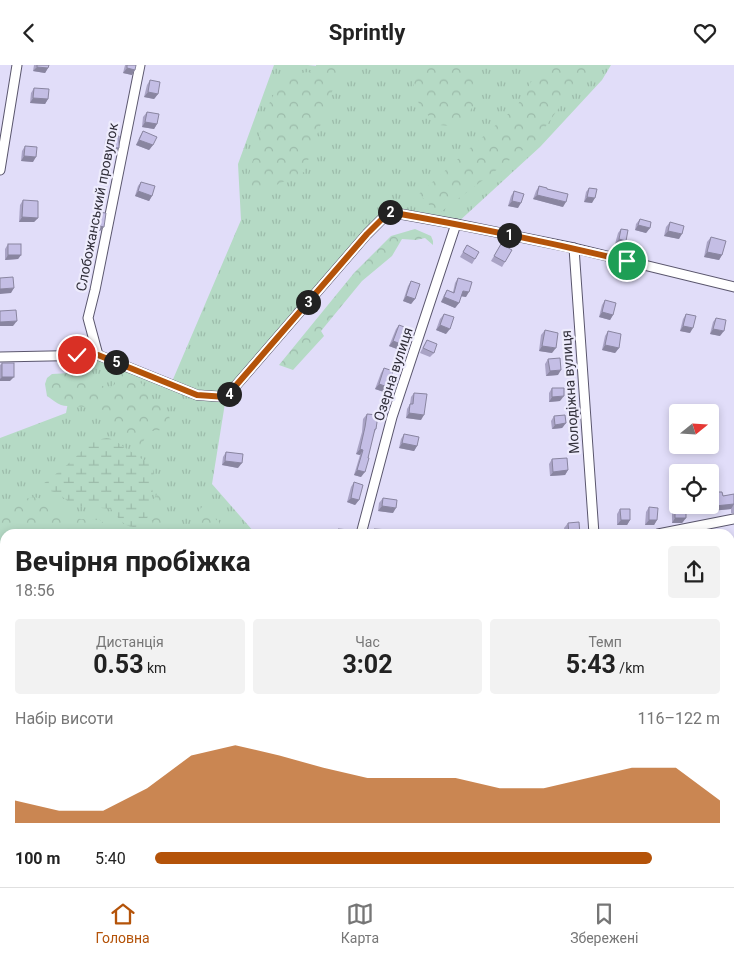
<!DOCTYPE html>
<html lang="uk">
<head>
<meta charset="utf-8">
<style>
  :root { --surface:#fff; --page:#f2f2f2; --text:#222; --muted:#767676; --line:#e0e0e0; --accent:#b45309 }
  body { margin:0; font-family:Roboto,sans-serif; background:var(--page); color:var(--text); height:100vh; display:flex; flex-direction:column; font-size:19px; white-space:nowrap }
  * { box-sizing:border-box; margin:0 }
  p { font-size:16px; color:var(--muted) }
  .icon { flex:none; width:28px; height:28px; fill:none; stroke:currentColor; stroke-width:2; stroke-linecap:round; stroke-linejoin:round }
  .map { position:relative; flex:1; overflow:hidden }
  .drawer { position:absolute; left:0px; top:464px; width:735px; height:359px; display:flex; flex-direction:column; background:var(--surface); border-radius:15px 15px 0 0; box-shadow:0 2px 8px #0003 }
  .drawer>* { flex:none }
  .needle { width:32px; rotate:72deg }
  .buttons { position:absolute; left:669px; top:339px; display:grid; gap:10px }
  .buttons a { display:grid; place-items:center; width:50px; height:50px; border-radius:5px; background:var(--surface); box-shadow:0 2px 8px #0003; font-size:25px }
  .pin { position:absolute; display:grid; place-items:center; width:42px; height:42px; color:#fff; margin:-21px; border:2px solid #fff; border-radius:50%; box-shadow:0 1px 5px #0007 }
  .km { position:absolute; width:25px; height:25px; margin:-12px; border-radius:50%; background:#222; color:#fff; font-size:14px; line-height:25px; text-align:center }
  .round { display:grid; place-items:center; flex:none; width:52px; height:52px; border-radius:5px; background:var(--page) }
  .headline { display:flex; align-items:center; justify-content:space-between; height:85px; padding:0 15px }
  h1 { font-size:28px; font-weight:700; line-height:38px }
  .figures { display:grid; grid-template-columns:repeat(3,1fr); gap:8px; height:85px; padding:5px 15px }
  .figures div { display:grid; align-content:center; border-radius:5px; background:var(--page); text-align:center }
  .figures b { font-size:25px; font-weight:700 }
  .figures small { font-size:14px; font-weight:400 }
  .figures p { font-size:14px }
  .chart { height:140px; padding:10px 15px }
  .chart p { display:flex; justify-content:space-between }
  .chart svg { width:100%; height:90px; margin-top:5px; fill:var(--accent); opacity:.7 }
  ul { padding:0 15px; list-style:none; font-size:16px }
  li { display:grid; grid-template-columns:80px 60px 1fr; align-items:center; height:38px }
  li i { height:12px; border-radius:6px; background:var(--accent) }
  header { display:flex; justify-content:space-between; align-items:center; height:65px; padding:0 15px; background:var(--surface); font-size:22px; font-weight:700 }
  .tab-bar { display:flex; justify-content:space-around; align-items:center; height:70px; border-top:1px solid var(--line); background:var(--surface); font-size:14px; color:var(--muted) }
  .tab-bar a { display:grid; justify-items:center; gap:2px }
  .tab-bar .selected { color:var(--accent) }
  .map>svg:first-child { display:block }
  .grass { fill:url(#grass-tufts) }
  .forest { fill:url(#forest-crowns) }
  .wetland { fill:url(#wetland-marsh) }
  .water { fill:url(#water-rules) }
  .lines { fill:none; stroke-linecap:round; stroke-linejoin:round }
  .minor-casing { stroke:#5a566d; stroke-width:11 }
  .minor { stroke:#fff; stroke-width:9 }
  .wall { fill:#a9a3c5 }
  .shaded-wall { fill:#8985a0 }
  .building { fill:#c4bee5; stroke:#8985a0 }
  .route-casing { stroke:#fff; stroke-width:10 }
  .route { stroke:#b45309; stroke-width:6 }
  .labels { text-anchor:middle; stroke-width:4.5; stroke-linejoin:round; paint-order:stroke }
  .street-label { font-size:14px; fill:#32303b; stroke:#eeecfd }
</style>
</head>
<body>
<header><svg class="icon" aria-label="back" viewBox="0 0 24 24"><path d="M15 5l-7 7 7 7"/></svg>Sprintly<svg class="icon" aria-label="heart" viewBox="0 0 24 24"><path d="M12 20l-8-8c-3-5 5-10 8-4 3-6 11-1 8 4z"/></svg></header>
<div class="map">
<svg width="734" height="822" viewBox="0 0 734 822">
  <defs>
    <pattern id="grass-tufts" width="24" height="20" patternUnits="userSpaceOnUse" patternTransform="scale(1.25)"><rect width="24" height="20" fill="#b5dac5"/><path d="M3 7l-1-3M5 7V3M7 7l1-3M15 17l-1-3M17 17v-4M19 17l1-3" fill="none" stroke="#9cbbaa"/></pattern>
    <pattern id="forest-crowns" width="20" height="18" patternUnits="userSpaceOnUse" patternTransform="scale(1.25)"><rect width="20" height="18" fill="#b5dac5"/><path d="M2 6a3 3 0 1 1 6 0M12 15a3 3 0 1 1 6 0" fill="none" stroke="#9cbbaa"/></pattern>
    <pattern id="wetland-marsh" width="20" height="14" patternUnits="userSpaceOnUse" patternTransform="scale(1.25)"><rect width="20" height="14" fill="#b5dac5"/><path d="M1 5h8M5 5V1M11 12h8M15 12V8" fill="none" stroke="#9cbbaa"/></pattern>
    <pattern id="water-rules" width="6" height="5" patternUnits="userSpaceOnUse" patternTransform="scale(1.25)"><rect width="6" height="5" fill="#76aaae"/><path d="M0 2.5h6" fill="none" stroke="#618b8f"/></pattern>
  </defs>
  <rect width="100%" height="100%" fill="#e1ddf9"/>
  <!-- grass -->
  <g class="grass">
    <polygon points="274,0 308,0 316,1 316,0 611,0 602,15 540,82 456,159 389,148 226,332 212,419 254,467 254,469 5,469 5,646 0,640 0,373 66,348 77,290 98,290 171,319 241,155 238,99"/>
    <polygon points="26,818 340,818 326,822 25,822"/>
  </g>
  <!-- forest -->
  <g class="forest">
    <polygon points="323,0 348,0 333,24 304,107 268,124 256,127 245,125 266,45 277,23 298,8 322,6"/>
    <polygon points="426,0 470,0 470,4 478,14 473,41 461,62 439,60 421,44 413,23 416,10"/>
    <polygon points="541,0 602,0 601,2 571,26 536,75 438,149 419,129 517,41"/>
    <polygon points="415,164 431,171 433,176 433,180 425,173 416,175 402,174 392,191 362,216 321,266 324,271 293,305 279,300 354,208 391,171"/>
    <path d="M118,307C130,306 139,315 146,324C149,328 149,332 152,334C161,343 173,344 169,362L157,366H151L146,370L141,382L135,383L111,363L112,351C100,338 77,344 61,340C56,338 52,334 47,331L45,319L47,313L52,309L70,308L92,318L110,323L115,319V313Z"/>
    <path d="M158,428L163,432L164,453L180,465L181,469H5V512L0,511V439L34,432L54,437L69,452L81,454L100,455C103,457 106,461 109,463C123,471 139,467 153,463C153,450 149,437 158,428Z"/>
    <polygon points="204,440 209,442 214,453 219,457 221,462 210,469 197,469 199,445"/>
  </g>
  <!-- wetland -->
  <path class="wetland" d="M108,373L114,375L140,393L151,398C153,405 155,414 154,422C153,427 150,432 149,437C148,441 149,445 149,449C147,454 144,459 139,461C126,466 118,452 111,444L72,440L58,428L46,425L43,419C52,412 60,406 68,399C81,388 90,374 108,373Z"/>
  <!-- water -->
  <g class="water">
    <polygon points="2,524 5,524 5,635 0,629 0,526"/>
    <polygon points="38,818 199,818 189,822 38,822"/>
  </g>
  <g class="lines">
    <defs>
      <g id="minor">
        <polyline points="0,105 17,0"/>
        <polyline points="574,183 594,469"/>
        <polyline points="98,290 88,253 95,225 140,0"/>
        <polyline points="0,292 98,290 197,330 226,332 367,169 389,147 456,159 574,183 734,222"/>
        <polyline points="361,469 392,352 456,159"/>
        <polyline points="658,469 734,454"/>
        <polyline points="730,757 734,757"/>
        <polyline points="326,822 340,818"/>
      </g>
    </defs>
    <!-- minor casing -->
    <use href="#minor" class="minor-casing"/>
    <!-- minor -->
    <use href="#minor" class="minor"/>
  </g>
  <!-- wall -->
  <g class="wall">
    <polygon points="34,0 49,0 48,3 45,8 33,6"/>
    <polygon points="125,0 136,0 132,10 123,8"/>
    <polygon points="150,15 158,29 154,34 144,32 147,20"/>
    <polygon points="34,23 48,34 45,39 30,38 31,28"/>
    <polygon points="147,47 157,59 154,64 142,62 143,52"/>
    <polygon points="143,66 153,80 149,85 136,80 140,71"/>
    <polygon points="108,70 115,87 104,87 105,75"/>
    <polygon points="25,81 33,97 21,96 22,86"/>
    <polygon points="141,117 152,131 149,136 135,131 138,121"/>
    <polygon points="539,121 547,124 563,142 533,134 536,126"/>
    <polygon points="589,123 592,138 584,137 586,127"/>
    <polygon points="514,126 518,143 508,141 511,131"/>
    <polygon points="23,135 38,153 34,157 19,157 20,140"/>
    <polygon points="97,147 100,166 91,165 93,151"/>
    <polygon points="640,154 650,163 646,168 635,165 636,159"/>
    <polygon points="670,157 679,174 664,171 666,162"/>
    <polygon points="621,164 623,180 615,179 618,168"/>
    <polygon points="711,172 722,190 719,195 704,192 707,177"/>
    <polygon points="8,179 21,190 18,194 5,195 5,184"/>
    <polygon points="501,179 505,197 502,202 491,196"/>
    <polygon points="467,180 475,194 472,199 460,192"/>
    <polygon points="458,213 466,232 461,231 459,238 455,243 441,237 444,230 447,225 453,227 455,218"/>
    <polygon points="411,216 415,234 411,239 403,236 408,221"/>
    <polygon points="605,235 613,250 610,255 599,252 602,240"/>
    <polygon points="444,249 446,269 436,265 440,254"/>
    <polygon points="686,249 690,268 680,266 683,254"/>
    <polygon points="716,253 720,271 710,269 713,257"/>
    <polygon points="399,260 401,279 397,284 389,281 396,264"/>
    <polygon points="545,265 552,288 539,286 541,270"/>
    <polygon points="608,266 619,283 615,288 602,285 605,271"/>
    <polygon points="427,275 434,288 430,292 420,288 424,280"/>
    <polygon points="548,294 558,310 546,311 545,299"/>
    <polygon points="2,298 10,316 0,316 0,300"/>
    <polygon points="384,303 388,322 384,327 375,324 381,308"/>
    <polygon points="552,323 560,336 549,337 549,328"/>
    <polygon points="414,328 421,355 406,353 407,344 410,339 411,332"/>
    <polygon points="367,349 376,364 374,368 361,412 354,410 360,390 356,389 362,367 363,354"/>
    <polygon points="554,351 566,358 562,363 552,364 551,356"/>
    <polygon points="404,369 417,381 414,386 399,383 401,374"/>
    <polygon points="226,387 238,403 222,400 223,392"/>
    <polygon points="552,394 568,405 565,410 550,411 549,399"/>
    <polygon points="354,417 359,435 355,440 347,437 351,422"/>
    <polygon points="713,427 723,431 734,429 734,448 731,448 731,444 711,446 710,432"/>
    <polygon points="383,433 393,448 378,446 379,438"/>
    <polygon points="675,439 686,453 682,458 672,458 672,444"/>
    <polygon points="649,442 657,455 654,460 645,460 646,447"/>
    <polygon points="620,444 630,455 627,460 617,460 617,449"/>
    <polygon points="568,458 580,469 565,469 564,463"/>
    <polygon points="734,726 734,741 732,728"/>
  </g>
  <!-- shaded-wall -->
  <g class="shaded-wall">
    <polygon points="37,2 48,3 45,8 33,6"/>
    <polygon points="127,3 135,5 132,10 123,8"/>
    <polygon points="148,27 158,29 154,34 144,32"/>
    <polygon points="33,33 48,34 45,39 30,38"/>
    <polygon points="145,57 157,59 154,64 142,62"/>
    <polygon points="139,75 153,80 149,85 136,80"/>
    <polygon points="107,82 119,83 115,87 104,87"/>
    <polygon points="24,91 36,92 33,97 21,96"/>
    <polygon points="138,126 152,131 149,136 135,131"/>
    <polygon points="537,130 566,137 563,142 533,134"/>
    <polygon points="587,132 595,133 592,138 584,137"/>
    <polygon points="512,136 521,138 518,143 508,141"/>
    <polygon points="22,152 38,153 34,157 19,157"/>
    <polygon points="95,160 104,162 100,166 91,165"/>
    <polygon points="638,160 650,163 646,168 635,165"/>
    <polygon points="668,166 682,169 679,174 664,171"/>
    <polygon points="619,174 626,176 623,180 615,179"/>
    <polygon points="707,187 722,190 719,195 704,192"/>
    <polygon points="8,190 21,190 18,194 5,195"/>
    <polygon points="14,223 11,228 0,229 0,224"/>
    <polygon points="463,226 469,227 466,232 460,231"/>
    <polygon points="406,231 415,234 411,239 403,236"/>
    <polygon points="444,232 459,238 455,243 441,237"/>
    <polygon points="602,247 613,250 610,255 599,252"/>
    <polygon points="17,256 13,261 0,261 0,257"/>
    <polygon points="440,260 450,264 446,269 436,265"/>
    <polygon points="683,261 693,263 690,268 680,266"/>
    <polygon points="713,264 724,266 720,271 710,269"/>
    <polygon points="393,276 401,279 397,284 389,281"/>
    <polygon points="605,280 619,283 615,288 602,285"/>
    <polygon points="542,281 556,283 552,288 539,286"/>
    <polygon points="561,305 558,310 546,311 550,306"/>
    <polygon points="2,312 14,312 10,316 0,316 0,314"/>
    <polygon points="379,319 388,322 384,327 375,324"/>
    <polygon points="564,331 560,336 549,337 552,332"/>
    <polygon points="409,348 424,350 421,355 406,353"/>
    <polygon points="566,358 562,363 552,364 555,360"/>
    <polygon points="402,378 417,381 414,386 399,383"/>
    <polygon points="360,384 363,385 360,390 356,389"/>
    <polygon points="225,396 242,398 238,403 222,400"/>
    <polygon points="357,405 365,407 361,412 354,410"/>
    <polygon points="568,405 565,410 550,411 553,407"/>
    <polygon points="351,433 359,435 355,440 347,437"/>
    <polygon points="734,439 731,444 711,446 715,441"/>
    <polygon points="382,441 396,443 393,448 378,446"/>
    <polygon points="675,453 686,453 682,458 672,458"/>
    <polygon points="621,455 630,455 627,460 617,460"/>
    <polygon points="649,455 657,455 654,460 645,460"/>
  </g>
  <!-- building -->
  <g class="building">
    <polygon points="37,0 49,0 48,3 37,2"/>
    <polygon points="127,0 136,0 135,5 127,3"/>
    <polygon points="150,15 160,17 158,29 148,27"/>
    <polygon points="34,23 49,24 48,34 33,33"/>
    <polygon points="147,47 159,49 157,59 145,57"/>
    <polygon points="143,66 157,72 153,80 139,75"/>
    <polygon points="108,70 119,71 119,83 107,82"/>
    <polygon points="25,81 37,82 36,92 24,91"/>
    <polygon points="141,117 155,121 152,131 138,126"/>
    <polygon points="539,121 547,123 547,124 568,129 566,137 537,130"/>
    <polygon points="589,123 597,124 595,133 587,132"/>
    <polygon points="514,126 524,129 521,138 512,136"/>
    <polygon points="23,135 38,136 38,153 22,152"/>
    <polygon points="97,147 106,148 104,162 95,160"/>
    <polygon points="640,154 651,157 650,163 638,160"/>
    <polygon points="670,157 684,161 682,169 668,166"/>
    <polygon points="621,164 628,165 626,176 619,174"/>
    <polygon points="711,172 726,176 722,190 707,187"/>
    <rect x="8" y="179" width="13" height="11"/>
    <polygon points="501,179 512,185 505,197 494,191"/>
    <polygon points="467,180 479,187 475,194 463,187"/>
    <polygon points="13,212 14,223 0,224 0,213"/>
    <polygon points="458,213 472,217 469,227 463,226 459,238 444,232 447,225 454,228"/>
    <polygon points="411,216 420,219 415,234 406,231"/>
    <polygon points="605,235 616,238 613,250 602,247"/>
    <polygon points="16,245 17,256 0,257 0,246"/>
    <polygon points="444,249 454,252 450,264 440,260"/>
    <polygon points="686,249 696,251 693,263 683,261"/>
    <polygon points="716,253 726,255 724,266 713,264"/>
    <polygon points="399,260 407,263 401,279 393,276"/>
    <polygon points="545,265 558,268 556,283 542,281"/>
    <polygon points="608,266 621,269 619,283 605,280"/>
    <polygon points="427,275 437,279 434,288 423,283"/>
    <polygon points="560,293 561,305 550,306 548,294"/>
    <rect x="2" y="298" width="12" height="14"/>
    <polygon points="384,303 393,306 388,322 379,319"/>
    <polygon points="552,323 564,323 564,331 552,332"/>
    <polygon points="414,328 427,329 424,350 409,348 410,339 413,339"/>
    <polygon points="367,349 378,350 376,364 375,364 368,393 369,393 365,407 357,405 363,385 360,384 365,362"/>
    <polygon points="565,350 566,358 555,360 554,351"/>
    <polygon points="404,369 419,372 417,381 402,378"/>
    <polygon points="226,387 243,389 242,398 225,396"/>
    <polygon points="567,393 568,405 553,407 552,394"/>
    <polygon points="354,417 363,420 359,435 351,433"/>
    <polygon points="713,427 722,427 723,431 734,429 734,439 715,441"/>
    <polygon points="383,433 397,435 396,443 382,441"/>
    <polygon points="675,439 686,440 686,453 675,453"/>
    <polygon points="649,442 658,443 657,455 649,455"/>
    <polygon points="620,444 630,444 630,455 621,455"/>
    <polygon points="579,457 580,469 569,469 568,458"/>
    <polygon points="338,464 350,465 349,469 338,469"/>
    <polygon points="374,464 390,465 389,469 374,469"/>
  </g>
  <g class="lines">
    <defs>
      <path id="route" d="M77,290H98L197,330L226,332L367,169L389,147C469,161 548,177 627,196"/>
    </defs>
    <!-- route casing -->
    <use href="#route" class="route-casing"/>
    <!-- route -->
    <use href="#route" class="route"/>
  </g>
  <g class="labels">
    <!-- street labels -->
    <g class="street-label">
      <text transform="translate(97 142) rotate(-79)" y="5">Слобожанський провулок</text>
      <text transform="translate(393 309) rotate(-72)" y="5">Озерна вулиця</text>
      <text transform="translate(570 327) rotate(-94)" y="5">Молодіжна вулиця</text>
    </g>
  </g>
</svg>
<div class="buttons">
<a><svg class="needle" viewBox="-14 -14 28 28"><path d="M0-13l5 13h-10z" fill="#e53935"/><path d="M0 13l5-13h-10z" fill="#767676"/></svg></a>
<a><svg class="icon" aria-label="locate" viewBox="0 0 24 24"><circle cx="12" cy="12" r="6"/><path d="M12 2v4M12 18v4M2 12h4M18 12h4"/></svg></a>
</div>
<div class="pin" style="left:627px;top:196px;background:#1e9e55"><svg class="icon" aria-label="arrive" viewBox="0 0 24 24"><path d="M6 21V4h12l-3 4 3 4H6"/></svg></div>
<div class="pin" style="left:77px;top:290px;background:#d93025"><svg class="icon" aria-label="check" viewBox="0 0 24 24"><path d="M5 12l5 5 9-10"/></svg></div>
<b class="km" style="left:509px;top:170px">1</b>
<b class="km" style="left:390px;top:147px">2</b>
<b class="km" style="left:308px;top:237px">3</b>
<b class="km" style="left:229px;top:329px">4</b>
<b class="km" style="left:116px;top:297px">5</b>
<section class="drawer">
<div class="headline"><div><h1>Вечірня пробіжка</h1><p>18:56</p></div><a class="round"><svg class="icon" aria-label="share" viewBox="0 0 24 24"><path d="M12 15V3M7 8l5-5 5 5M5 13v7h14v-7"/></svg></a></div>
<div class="figures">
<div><p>Дистанція</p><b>0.53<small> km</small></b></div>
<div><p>Час</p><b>3:02</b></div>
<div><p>Темп</p><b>5:43<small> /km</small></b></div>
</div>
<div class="chart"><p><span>Набір висоти</span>116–122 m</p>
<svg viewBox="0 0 160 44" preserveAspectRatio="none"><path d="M0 44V33L10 38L20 38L30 27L40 11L50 6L60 11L70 17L80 22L90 22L100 22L110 27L120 27L130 22L140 17L150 17L160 33V44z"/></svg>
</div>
<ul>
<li><b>100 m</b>5:40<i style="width:88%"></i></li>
</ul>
</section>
</div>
<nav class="tab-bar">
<a class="selected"><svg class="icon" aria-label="home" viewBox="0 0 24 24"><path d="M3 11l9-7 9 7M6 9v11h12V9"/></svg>Головна</a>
<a><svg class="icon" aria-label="map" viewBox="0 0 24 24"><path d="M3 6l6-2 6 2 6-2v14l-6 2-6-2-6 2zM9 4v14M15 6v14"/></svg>Карта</a>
<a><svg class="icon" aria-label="saved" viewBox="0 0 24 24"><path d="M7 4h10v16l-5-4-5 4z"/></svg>Збережені</a>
</nav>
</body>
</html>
